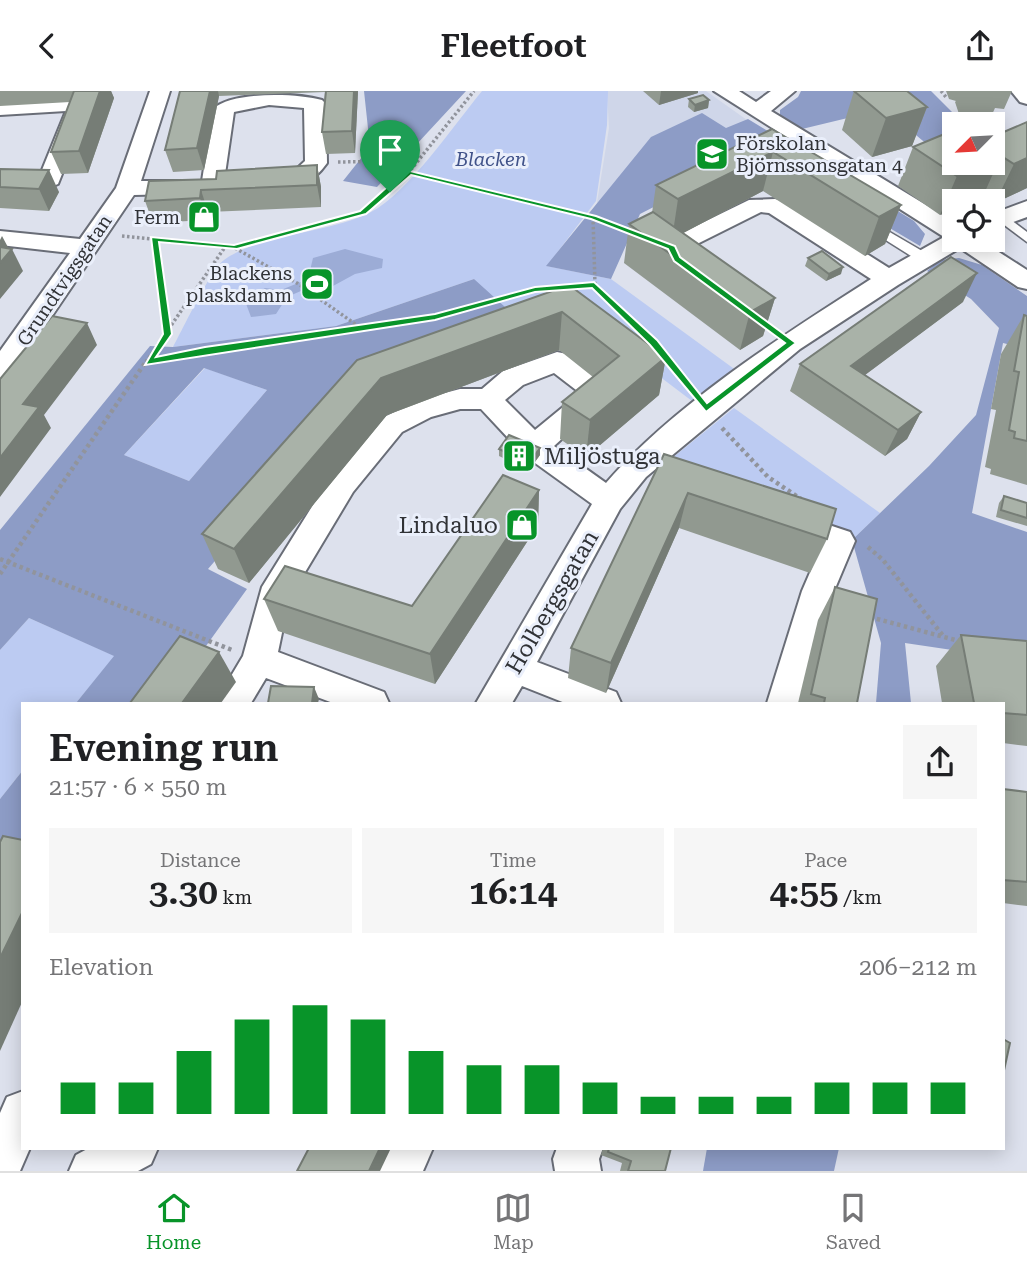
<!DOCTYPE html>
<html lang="en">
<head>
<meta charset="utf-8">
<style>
  :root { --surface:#fff; --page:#f6f6f6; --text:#202124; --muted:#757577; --line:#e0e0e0; --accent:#089429 }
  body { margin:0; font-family:"Roboto Serif",serif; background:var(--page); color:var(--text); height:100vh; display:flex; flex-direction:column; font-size:26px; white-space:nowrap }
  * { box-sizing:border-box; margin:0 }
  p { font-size:23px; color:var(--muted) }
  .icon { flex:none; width:38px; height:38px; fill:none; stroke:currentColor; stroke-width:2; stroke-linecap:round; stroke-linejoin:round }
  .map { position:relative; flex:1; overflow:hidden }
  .drawer { position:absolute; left:21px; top:611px; width:984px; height:448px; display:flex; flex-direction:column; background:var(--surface); border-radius:0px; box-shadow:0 4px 18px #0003 }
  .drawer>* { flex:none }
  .needle { width:46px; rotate:246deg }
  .fabs { position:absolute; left:942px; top:21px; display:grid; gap:14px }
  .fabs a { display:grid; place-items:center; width:63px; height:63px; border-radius:0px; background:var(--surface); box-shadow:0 4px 18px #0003; font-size:35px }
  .pin { position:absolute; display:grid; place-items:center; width:60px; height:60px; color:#fff; margin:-72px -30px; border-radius:50% 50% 50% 0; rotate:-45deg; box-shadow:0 0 7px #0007 }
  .pin .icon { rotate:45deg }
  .round { display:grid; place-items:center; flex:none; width:74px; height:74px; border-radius:0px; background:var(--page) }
  .summary { display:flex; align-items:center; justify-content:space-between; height:119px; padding:0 28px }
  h1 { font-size:38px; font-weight:600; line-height:52px }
  .figures { display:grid; grid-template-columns:repeat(3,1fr); gap:10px; height:119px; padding:7px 28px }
  .figures div { display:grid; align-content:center; border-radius:0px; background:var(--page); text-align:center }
  .figures b { font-size:35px; font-weight:600 }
  .figures small { font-size:19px; font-weight:400 }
  .figures p { font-size:19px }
  .chart { height:196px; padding:14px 28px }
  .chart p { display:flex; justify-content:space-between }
  .chart svg { width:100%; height:126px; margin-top:7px; stroke:var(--accent); stroke-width:6 }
  header { display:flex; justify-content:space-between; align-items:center; height:91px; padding:0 28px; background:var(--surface); font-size:32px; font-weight:600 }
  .menu { display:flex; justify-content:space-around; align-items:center; height:98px; border-top:2px solid var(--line); background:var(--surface); font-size:19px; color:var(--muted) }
  .menu a { display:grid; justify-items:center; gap:4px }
  .menu .active { color:var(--accent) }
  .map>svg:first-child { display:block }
  .built { fill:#cfd6e9 }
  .green { fill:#bccbf2 }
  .forest { fill:#8d9cc6; fill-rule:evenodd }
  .water { fill:#9cacd6 }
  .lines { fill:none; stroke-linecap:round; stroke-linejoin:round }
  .lane-casing { stroke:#696d77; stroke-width:3 }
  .street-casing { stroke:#696d77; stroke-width:4 }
  .path-far1 { stroke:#91949c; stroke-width:3.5; stroke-dasharray:2.5 2.5; stroke-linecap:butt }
  .path { stroke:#91949c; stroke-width:4.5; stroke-dasharray:3.5 3.5; stroke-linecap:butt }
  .lane { fill:#fff; fill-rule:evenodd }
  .street { fill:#fff; fill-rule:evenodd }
  .wall { fill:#919990 }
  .shaded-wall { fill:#767d76 }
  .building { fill:#a9b2a8; stroke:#767d76; stroke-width:2 }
  .route { fill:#089429; stroke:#fff; stroke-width:2; fill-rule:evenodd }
  .labels { text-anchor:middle; stroke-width:6; stroke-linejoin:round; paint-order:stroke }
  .far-poi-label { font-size:19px; fill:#303236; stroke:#eaeffb; text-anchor:end }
  .far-park-label { font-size:19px; font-style:italic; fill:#405289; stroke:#eaeffb }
  .far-street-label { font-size:19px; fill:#303236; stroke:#eaeffb }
  .poi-label { font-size:23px; fill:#303236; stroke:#eaeffb; text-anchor:start }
  .street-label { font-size:23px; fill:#303236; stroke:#eaeffb }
</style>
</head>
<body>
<header><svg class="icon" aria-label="back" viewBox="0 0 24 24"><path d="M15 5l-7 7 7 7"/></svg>Fleetfoot<svg class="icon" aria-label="share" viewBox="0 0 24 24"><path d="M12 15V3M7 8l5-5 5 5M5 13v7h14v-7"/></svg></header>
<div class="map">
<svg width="1027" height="1080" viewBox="0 0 1027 1080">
  <rect width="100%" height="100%" fill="#dde1ed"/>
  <!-- built -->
  <polygon class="built" points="607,0 706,0 778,51 595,124 609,37"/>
  <!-- green -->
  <g class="green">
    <path d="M482,0H608L607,34L596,110L547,175L611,188L737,280L692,310L577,223L514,249L474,188L336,235L173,256C183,238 211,178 224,169C261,142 328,143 371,121C408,102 454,34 482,0Z"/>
    <polygon points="205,277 267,299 189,390 124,364"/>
    <polygon points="734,317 880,422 852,449 661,376"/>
    <polygon points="29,527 115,565 76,612 23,612 23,679 0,708 0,559"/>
  </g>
  <!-- forest -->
  <g class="forest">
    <polygon points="364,0 466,0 377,96 343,90 370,56"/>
    <polygon points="801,0 931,0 962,31 989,33 954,33 954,66 929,55 885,18 802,38 780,24 780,19 798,6"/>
    <polygon points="702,22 726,37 748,28 914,130 925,143 920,155 761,61 640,123 611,188 546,175 651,46"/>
    <polygon points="959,167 982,174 1027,205 1027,258 1003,252 972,422 1027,441 1027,570 905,552 911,612 876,612 881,552 852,449 929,375 976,324 999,237 971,208 927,180 940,169"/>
    <path d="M474,188L505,216L514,249L358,303L208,478L247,498L165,612H76L114,565L29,527L0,559V439L150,255L173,256L336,235ZM204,277L267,299L189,390L124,364Z"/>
    <polygon points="23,679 23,767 0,813 0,708"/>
    <polygon points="707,1057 839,1057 834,1080 703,1080"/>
  </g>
  <!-- water -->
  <polygon class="water" points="345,158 383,168 382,177 355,183 333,195 317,193 287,206 276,223 251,226 245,210 265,197 281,199 308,188 313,167"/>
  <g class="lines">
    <defs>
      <g id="lane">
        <polygon points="1003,123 1027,141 1027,151 999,130 999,124"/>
        <polygon points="869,129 929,164 930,167 929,170 919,170 865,136 863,133"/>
      </g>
      <g id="street">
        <polygon points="75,0 95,0 58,93 32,104 0,102 0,88 28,90 40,84 66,20 0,24 0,12 72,7"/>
        <path d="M150,0H170L141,90H202L213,18C232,0 297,2 322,9L326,13L327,72C313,92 293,103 269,97L266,92L269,87L290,84L305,70L304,17L269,14L234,21L223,97L220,102L134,104L10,287L0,289V260L70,162L0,154V140L80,148L116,97Z"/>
        <path d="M714,0H739L756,11L771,0H795L771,20L954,131V149H980L1027,179V198L1018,196L960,157L898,194L800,258L646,386L620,418L537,571L616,601L621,612H565L522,595L512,612H476L592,413L524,364L481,318H460L431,326L402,341L353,401L289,508L278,561L384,601L389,612H333L266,587L251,612H215L243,565L262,496L331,385L382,327L422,308L460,298H482L503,280L557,261L567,263L608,295L612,302L554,355L606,392C676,312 782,245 871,188L769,122L761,121L685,159L697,174L694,180L685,182L668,173L660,156L663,151L749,109L775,108L783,110L889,177L944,146ZM554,282L580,302L535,339L505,309L523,294Z"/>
        <polygon points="1011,0 1027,0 1027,13 1020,11"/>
        <polygon points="1027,110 1027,126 992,139 992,123"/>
        <polygon points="784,419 850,441 855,450 834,500 801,612 767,612 802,500 821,456 773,440 769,431 773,422"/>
        <polygon points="23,1000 23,1057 30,1057 20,1080 0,1080 0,1022 7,1006"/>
        <polygon points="89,1057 158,1057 151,1073 138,1080 69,1080 76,1064"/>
        <polygon points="386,1057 433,1057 423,1080 376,1080"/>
        <polygon points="557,1057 603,1057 599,1068 601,1080 555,1080 553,1068"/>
      </g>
    </defs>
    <!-- lane casing -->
    <use href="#lane" class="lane-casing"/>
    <!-- street casing -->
    <use href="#street" class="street-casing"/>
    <!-- path-far1 -->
    <g class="path-far1">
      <polyline points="941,0 946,6"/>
      <polyline points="338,71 399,70 413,76"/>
      <polyline points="409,81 593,126 631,141"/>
      <polyline points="122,145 234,156 363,121 409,81 474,0"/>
      <polyline points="154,148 167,243"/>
      <polyline points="235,157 297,192 358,235"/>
      <polyline points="595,194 668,271"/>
      <polyline points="146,271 225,156"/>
      <polyline points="148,271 205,259 435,226 535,199 595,194 593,126"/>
    </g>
    <!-- path -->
    <g class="path">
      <polyline points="667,269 690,298"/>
      <polyline points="148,271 156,269"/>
      <polyline points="722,337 768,386 801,408"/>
      <polyline points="868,456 883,469 944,546"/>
      <polyline points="0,468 232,559"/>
      <polyline points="0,483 147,269"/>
      <polyline points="870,526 959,550"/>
    </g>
    <!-- lane -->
    <use href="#lane" class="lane"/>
    <!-- street -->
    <use href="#street" class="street"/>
  </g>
  <!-- wall -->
  <g class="wall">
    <polygon points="0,0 111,0 114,7 88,82 61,83 51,61 70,11 0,15"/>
    <polygon points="180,0 358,0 355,62 326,63 322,41 325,1 219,5 204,79 173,81 165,59"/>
    <polygon points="643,0 698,0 698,2 659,14"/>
    <polygon points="854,0 927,16 912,55 872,66 842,39"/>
    <polygon points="946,0 1012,0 1004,18 995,17 990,28 960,26 955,11 956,10 949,8"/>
    <polygon points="689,8 709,9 708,17 694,21 688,16"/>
    <polygon points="1027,31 1027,97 995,112 983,105 970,110 954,110 940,124 898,95 913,56 954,72"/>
    <polygon points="772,38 901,114 885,153 865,165 763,100 683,142 775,207 763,245 740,259 624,172 629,133 652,122 656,94"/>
    <polygon points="317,74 321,96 321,116 208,121 206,129 153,132 145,110 216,88"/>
    <polygon points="0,78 59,101 49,120 0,117"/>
    <polygon points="808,167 841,183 826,190 805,175"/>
    <polygon points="569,194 666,266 659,304 586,366 560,348 562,311 593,286 559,259 387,324 249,492 218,478 202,443"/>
    <polygon points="963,211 865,284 921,321 907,348 885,365 790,300 800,273"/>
    <polygon points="1024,224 1027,225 1027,394 990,383 991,378 985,376 996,319 991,318 1001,263"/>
    <polygon points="540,357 540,364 529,379 499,365 499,358"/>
    <polygon points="664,363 827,448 810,482 679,437 606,602 568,587 571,557"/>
    <polygon points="539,399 538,434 435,593 278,540 264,508 412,515"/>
    <polygon points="1004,405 1027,412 1027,435 996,426 999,412"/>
    <polygon points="835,496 857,612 798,612 818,529"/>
    <polygon points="961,544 1027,550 1027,655 1003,652 1003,612 942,612 936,575"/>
    <polygon points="1003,698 1027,701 1027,815 1003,812"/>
    <polygon points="603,1057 671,1057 665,1080 620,1080 622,1072 601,1064"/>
  </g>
  <!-- shaded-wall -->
  <g class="shaded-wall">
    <polygon points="100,0 111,0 114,7 88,82 79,60"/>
    <polygon points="210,0 218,0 219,5 204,79 197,57"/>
    <polygon points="354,0 358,0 355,62 352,40"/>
    <polygon points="661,0 698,0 698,2 659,14"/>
    <polygon points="709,9 708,17 694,21 695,14"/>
    <polygon points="927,16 912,55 872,66 886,27"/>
    <polygon points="773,61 763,100 672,148 678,108"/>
    <polygon points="1001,65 983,105 970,110 954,110 954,118 940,124 957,85 987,72 992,72 992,69"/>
    <polygon points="1027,67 1027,97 995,112 1014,73"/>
    <polygon points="317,74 321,96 321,116 317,94"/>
    <polygon points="49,79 59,101 49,120 39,98"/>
    <polygon points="201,99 208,121 206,129 200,107"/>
    <polygon points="901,114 885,153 865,165 879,126"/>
    <polygon points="2,145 10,160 12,158 23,180 0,208 0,149"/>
    <polygon points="843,176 841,183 826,190 829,183"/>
    <polygon points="977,182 963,211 842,301 851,275"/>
    <polygon points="775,207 763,245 740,259 750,221"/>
    <polygon points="562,221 559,259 387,324 249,492 234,458 381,287"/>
    <polygon points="87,232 97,254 44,324 51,337 0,406 0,367 23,313"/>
    <polygon points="666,266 659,304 586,366 590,329"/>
    <polygon points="921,321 907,348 885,365 898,339"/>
    <polygon points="540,357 540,364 529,379 529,372"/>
    <polygon points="539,399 538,434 435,593 430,563"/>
    <polygon points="688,402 679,437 606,602 611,572"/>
    <polygon points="219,561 236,591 221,612 182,612"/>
    <polygon points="314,596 319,608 318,612 312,612"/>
    <polygon points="23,820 23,909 0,960 0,867"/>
    <polygon points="380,1057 391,1057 380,1080 369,1080"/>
  </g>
  <!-- building -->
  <g class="building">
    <polygon points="74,0 100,0 79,60 51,61"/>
    <polygon points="180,0 210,0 197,57 165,59"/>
    <polygon points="326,0 354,0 352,40 322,41"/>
    <polygon points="854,0 907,0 927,16 886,27"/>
    <polygon points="703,4 709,9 695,14 689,8"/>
    <polygon points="1027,31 1027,67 1014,73 1001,65 992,69 992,46"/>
    <polygon points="772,38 901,114 879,126 773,61 678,108 656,94"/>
    <polygon points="954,39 954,72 987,72 957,85 913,56"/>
    <polygon points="317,74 317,94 201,99 200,107 145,110 149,90 216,88 217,80"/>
    <polygon points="0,78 49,79 39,98 0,96"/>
    <polygon points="653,121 775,207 750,221 629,133"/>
    <polygon points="0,156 12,158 0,172"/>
    <polygon points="822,160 843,176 829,183 808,167"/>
    <polygon points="951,166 977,182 851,275 921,321 898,339 800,273"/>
    <polygon points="569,194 666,266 590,329 562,311 619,265 562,221 381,287 234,458 202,443 357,269"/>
    <polygon points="1024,224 1027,225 1027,350 1014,347 1015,341 1009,339 1019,281 1014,280"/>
    <polygon points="52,225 87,232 23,313 39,316 0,367 0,288"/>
    <polygon points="509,344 540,357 529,372 499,358"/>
    <polygon points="664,363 836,418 827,448 688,402 611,572 571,557"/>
    <polygon points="503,384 539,399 430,563 264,508 285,475 412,515"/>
    <polygon points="1004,405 1027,412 1027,427 1001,419"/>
    <polygon points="835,496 877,508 857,612 824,612 825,607 811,603"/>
    <polygon points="961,544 1027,550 1027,624 1003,622 1003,612 974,612"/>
    <polygon points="180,545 219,561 182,612 130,612"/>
    <polygon points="271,595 314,596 312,612 268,612"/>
    <polygon points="1003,698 1027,701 1027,791 1003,789"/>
    <polygon points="3,745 23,749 23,820 0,867 0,751"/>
    <polygon points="1003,948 1010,952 1003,984"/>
    <polygon points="309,1057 380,1057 369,1080 297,1080"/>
    <polygon points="609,1057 671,1057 665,1080 628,1080 631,1070 608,1061"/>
  </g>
  <!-- route -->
  <path class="route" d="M406,79L596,125L675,155L680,166L796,252L706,321L650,254L592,197L535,201L435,229L145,274L163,243L151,146L234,154L360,120ZM411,84L591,128L668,158L674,170L785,252L707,312L657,249L594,191L535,196L435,223L205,256L156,266L172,243L159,151L237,158L366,123Z"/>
  <!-- icons -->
  <defs>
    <symbol id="school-square" viewBox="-11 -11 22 22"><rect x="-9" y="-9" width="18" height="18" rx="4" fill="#089429" stroke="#eaeffb"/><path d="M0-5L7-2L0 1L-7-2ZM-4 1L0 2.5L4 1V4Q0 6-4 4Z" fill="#fff"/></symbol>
    <symbol id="shop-square" viewBox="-11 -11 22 22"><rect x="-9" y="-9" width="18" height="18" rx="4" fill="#089429" stroke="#eaeffb"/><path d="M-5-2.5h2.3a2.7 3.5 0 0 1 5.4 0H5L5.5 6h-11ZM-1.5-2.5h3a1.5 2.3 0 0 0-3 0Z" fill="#fff"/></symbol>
    <symbol id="stadium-square" viewBox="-11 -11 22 22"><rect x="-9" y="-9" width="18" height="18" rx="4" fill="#089429" stroke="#eaeffb"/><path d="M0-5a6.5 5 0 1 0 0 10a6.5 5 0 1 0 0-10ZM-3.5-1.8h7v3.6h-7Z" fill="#fff"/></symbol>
    <symbol id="building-square" viewBox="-11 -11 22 22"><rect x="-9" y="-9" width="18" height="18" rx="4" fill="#089429" stroke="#eaeffb"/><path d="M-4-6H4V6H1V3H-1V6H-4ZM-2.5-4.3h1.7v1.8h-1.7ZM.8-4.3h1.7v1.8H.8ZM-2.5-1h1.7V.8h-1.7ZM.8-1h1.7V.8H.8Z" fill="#fff"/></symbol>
  </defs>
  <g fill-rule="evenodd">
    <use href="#school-square" x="693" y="44" width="38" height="38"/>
    <use href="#shop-square" x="185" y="107" width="38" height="38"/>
    <use href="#stadium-square" x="298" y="174" width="38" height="38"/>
    <use href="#building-square" x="500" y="346" width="38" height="38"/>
    <use href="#shop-square" x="503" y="415" width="38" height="38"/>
  </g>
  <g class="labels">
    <!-- far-poi labels -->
    <g class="far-poi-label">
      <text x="736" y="59" text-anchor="start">Förskolan<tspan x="736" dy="22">Björnssonsgatan 4</tspan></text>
      <text x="180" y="133">Ferm</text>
      <text x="292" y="189">Blackens<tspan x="292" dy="22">plaskdamm</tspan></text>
    </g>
    <!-- far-park labels -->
    <g class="far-park-label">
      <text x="491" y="75">Blacken</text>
    </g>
    <!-- far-street labels -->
    <g class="far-street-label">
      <text transform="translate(64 189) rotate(-56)" y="7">Grundtvigsgatan</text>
    </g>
    <!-- poi labels -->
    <g class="poi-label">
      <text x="544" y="373">Miljöstuga</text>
      <text x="498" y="442" text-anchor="end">Lindaluo</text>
    </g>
    <!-- street labels -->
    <g class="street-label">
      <text transform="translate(552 511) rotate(-60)" y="8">Holbergsgatan</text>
    </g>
  </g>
</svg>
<div class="fabs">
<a><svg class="needle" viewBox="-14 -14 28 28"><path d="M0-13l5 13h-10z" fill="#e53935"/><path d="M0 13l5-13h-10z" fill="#757577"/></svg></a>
<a><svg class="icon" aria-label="locate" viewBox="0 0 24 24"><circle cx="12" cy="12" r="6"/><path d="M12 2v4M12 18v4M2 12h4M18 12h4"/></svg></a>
</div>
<div class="pin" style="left:390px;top:101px;background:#1e9e55"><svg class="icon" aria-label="arrive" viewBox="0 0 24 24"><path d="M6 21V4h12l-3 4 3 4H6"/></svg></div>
<section class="drawer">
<div class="summary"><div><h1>Evening run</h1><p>21:57 · 6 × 550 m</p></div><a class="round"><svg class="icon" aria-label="share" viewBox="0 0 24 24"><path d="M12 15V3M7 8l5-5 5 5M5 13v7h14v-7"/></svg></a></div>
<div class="figures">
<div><p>Distance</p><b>3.30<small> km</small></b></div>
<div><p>Time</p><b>16:14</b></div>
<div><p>Pace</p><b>4:55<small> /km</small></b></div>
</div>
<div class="chart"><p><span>Elevation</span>206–212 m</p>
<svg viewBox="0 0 160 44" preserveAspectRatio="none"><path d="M5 44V33M15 44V33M25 44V22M35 44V11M45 44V6M55 44V11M65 44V22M75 44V27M85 44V27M95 44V33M105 44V38M115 44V38M125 44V38M135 44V33M145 44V33M155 44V33"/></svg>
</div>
</section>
</div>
<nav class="menu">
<a class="active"><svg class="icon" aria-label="home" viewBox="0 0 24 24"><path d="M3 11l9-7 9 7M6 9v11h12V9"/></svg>Home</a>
<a><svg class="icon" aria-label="map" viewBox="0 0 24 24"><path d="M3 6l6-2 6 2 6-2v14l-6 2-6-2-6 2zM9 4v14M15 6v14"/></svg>Map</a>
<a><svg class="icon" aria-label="saved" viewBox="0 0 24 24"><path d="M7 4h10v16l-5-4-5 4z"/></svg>Saved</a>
</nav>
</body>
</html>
